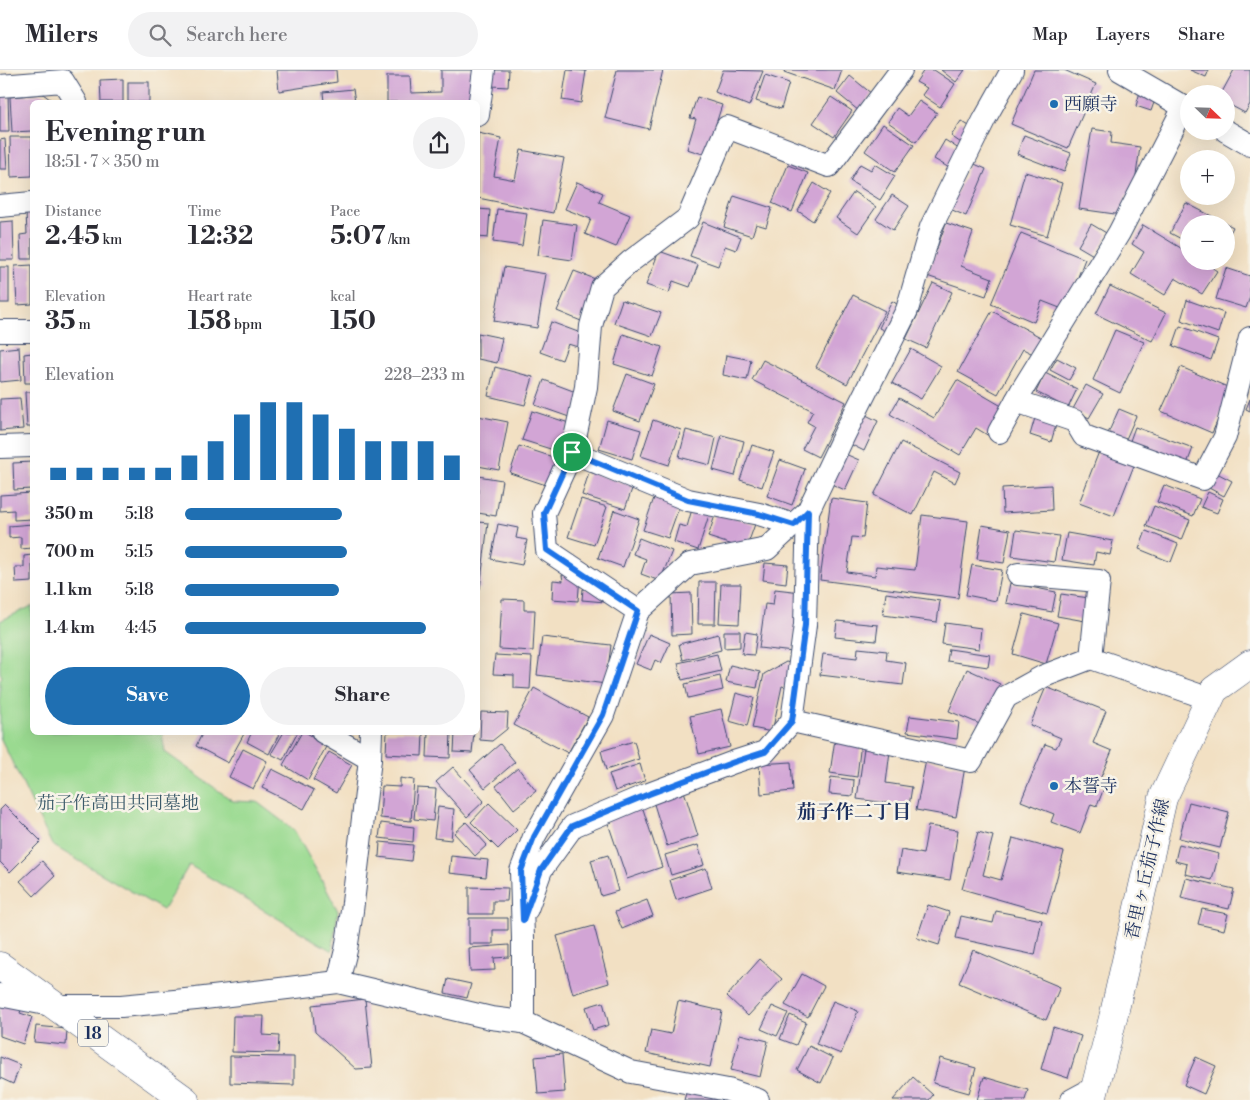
<!DOCTYPE html>
<html lang="en">
<head>
<meta charset="utf-8">
<style>
  :root { --surface:#fff; --page:#f2f2f3; --text:#2b2b33; --muted:#7c7c81; --line:#e1e1e2; --accent:#1f6fb2 }
  body { margin:0; font-family:"Libre Bodoni","Noto Serif JP",serif; background:var(--page); color:var(--text); height:100vh; display:flex; flex-direction:column; font-size:19px; white-space:nowrap }
  * { box-sizing:border-box; margin:0 }
  p { font-size:16px; color:var(--muted) }
  .icon { flex:none; width:28px; height:28px; fill:none; stroke:currentColor; stroke-width:2; stroke-linecap:round; stroke-linejoin:round }
  .map { position:relative; flex:1; overflow:hidden }
  .drawer { position:absolute; left:30px; top:30px; width:450px; height:635px; display:flex; flex-direction:column; background:var(--surface); border-radius:8px; box-shadow:0 5px 20px #0002 }
  .drawer>* { flex:none }
  .needle { width:32px; rotate:113deg }
  .fabs { position:absolute; left:1180px; top:15px; display:grid; gap:10px }
  .fabs a { display:grid; place-items:center; width:55px; height:55px; border-radius:50%; background:var(--surface); box-shadow:0 5px 20px #0002; font-size:25px }
  .pin { position:absolute; display:grid; place-items:center; width:42px; height:42px; color:#fff; margin:-21px; border:2px solid #fff; border-radius:50%; box-shadow:0 1px 5px #0007 }
  .round { display:grid; place-items:center; flex:none; width:52px; height:52px; border-radius:26px; background:var(--page) }
  .head { display:flex; align-items:center; justify-content:space-between; height:85px; padding:0 15px }
  h1 { font-size:28px; font-weight:700; line-height:38px }
  .figures { display:grid; grid-template-columns:repeat(3,1fr); gap:8px; height:85px; padding:5px 15px }
  .figures div { display:grid; align-content:center }
  .figures b { font-size:25px; font-weight:700 }
  .figures small { font-size:14px; font-weight:400 }
  .figures p { font-size:14px }
  .chart { height:140px; padding:10px 15px }
  .chart p { display:flex; justify-content:space-between }
  .chart svg { width:100%; height:90px; margin-top:5px; stroke:var(--accent); stroke-width:6 }
  .primary-button { display:flex; gap:10px; margin-top:auto; padding:10px 15px }
  .primary-button a { flex:1; height:58px; border-radius:30px; background:var(--accent); color:#fff; font-size:20px; font-weight:700; line-height:58px; text-align:center }
  .primary-button a+a { background:var(--page); color:var(--text) }
  ul { padding:0 15px; list-style:none; font-size:16px }
  li { display:grid; grid-template-columns:80px 60px 1fr; align-items:center; height:38px }
  li i { height:12px; border-radius:6px; background:var(--accent) }
  header { display:flex; align-items:center; gap:30px; box-sizing:border-box; height:70px; padding:0 25px; background:var(--surface); border-bottom:1px solid var(--line) }
  header strong { font-size:24px }
  nav { display:flex; gap:28px; margin-inline-start:auto; font-size:18px }
  .search { width:350px; height:45px; background:var(--page); display:flex; align-items:center; gap:12px; box-sizing:border-box; padding:0 18px; border-radius:28px; color:var(--muted); font-size:19px }
  .map>svg:first-child { display:block }
  .green { fill:#9ada90; stroke:#5a8477 }
  .building { fill:#d2a5d5 }
  .lines { fill:none; stroke-linecap:round; stroke-linejoin:round }
  .street-casing { stroke:#3b4a6d; stroke-width:24 }
  .secondary-casing { stroke:#3b4a6d; stroke-width:29 }
  .primary-casing { stroke:#3b4a6d; stroke-width:29 }
  .street { stroke:#fff; stroke-width:22 }
  .secondary { stroke:#fff; stroke-width:28 }
  .primary { stroke:#fff; stroke-width:28 }
  .route-casing { stroke:#fff; stroke-width:10 }
  .route { stroke:#1a73e8; stroke-width:6 }
  .poi-dot { fill:#1f6fb2; stroke:#f7f3e8; stroke-width:2 }
  .labels { text-anchor:middle; stroke-width:5; stroke-linejoin:round; paint-order:stroke }
  .shield { fill:#f7f3e8; stroke:#5d6a87; stroke-width:1 }
  .shield-label { font-size:16px; font-weight:bold; fill:#1b2f5e }
  .poi-label { font-size:18px; fill:#1b2f5e; stroke:#f7f3e8; text-anchor:start }
  .park-label { font-size:18px; fill:#3b5a6a; stroke:#f7f3e8 }
  .street-label { font-size:18px; fill:#1b2f5e; stroke:#f7f3e8 }
  .neighbourhood-label { font-size:19px; font-weight:bold; fill:#1b2f5e; stroke:#f7f3e8 }
</style>
</head>
<body>
<header>
<strong>Milers</strong>
<div class="search"><svg class="icon" aria-label="search" viewBox="0 0 24 24"><circle cx="10" cy="10" r="6"/><path d="M15 15l6 6"/></svg>Search here</div>
<nav><a>Map</a><a>Layers</a><a>Share</a></nav>
</header>
<div class="map">
<svg width="1250" height="1030" viewBox="0 0 1250 1030">
  <rect width="100%" height="100%" fill="#f7f3e8"/>
  <filter id="ink" filterUnits="userSpaceOnUse"><feTurbulence type="fractalNoise" baseFrequency=".02" numOctaves="2"/><feDisplacementMap in="SourceGraphic" scale="10" xChannelSelector="R" yChannelSelector="G"/><feConvolveMatrix kernelMatrix="1 2 1 2 8 2 1 2 1" color-interpolation-filters="sRGB"/></filter>
  <filter id="wash" filterUnits="userSpaceOnUse"><feTurbulence type="fractalNoise" baseFrequency=".0096" numOctaves="4" result="noise"/><feDisplacementMap in="SourceGraphic" scale="20" xChannelSelector="R" yChannelSelector="G"/><feGaussianBlur stdDeviation="1.12" result="paint"/><feColorMatrix in="noise" values="0 0 0 0 0 0 0 0 0 0 0 0 0 0 0 0 0 1.4 0 .05"/><feComposite in="paint" operator="in"/></filter>
  <g filter="url(#wash)">
    <rect width="100%" height="100%" fill="#f2e0c3"/>
    <!-- green -->
    <polygon class="green" points="32,536 32,662 162,663 165,682 233,731 257,732 294,760 319,805 338,841 332,881 189,795 163,840 52,775 0,667 0,609 2,607 0,602 0,551"/>
    <g id="blocks">
      <!-- building -->
      <g class="building">
        <polygon points="277,0 336,0 337,12 279,21"/>
        <polygon points="441,0 473,0 474,32 387,32 387,6 410,6 411,23 441,22"/>
        <polygon points="492,0 509,0 508,17 491,16"/>
        <polygon points="567,0 586,1 581,33 562,30"/>
        <polygon points="617,0 663,0 649,59 605,48"/>
        <polygon points="723,0 763,1 749,36 715,22"/>
        <polygon points="785,0 842,0 835,20 784,2"/>
        <polygon points="924,0 934,0 955,14 940,37 922,25 927,18 916,12"/>
        <polygon points="941,0 965,0 956,12"/>
        <polygon points="1034,0 1064,0 1096,14 1068,78 1011,54"/>
        <polygon points="1190,0 1209,0 1206,7"/>
        <polygon points="1234,0 1250,0 1250,34 1245,43 1226,33 1226,24 1221,24"/>
        <polygon points="765,5 789,13 781,39 756,31"/>
        <polygon points="850,6 872,24 859,41 837,23"/>
        <polygon points="123,9 123,32 101,32 100,10"/>
        <rect x="128" y="12" width="21" height="20"/>
        <polygon points="353,19 355,32 324,32 323,22"/>
        <polygon points="1140,22 1156,27 1151,41 1136,36"/>
        <polygon points="0,23 8,23 9,62 0,62"/>
        <polygon points="43,24 54,32 32,32 32,61 12,62 10,27"/>
        <polygon points="697,27 722,35 706,85 687,79 696,49 690,48"/>
        <polygon points="831,27 852,41 834,67 813,53"/>
        <polygon points="919,31 937,43 916,72 888,52 897,38 908,46"/>
        <polygon points="961,51 974,59 964,75 951,66"/>
        <polygon points="883,54 914,75 895,102 865,81"/>
        <polygon points="1092,59 1112,62 1111,73 1140,77 1133,126 1126,125 1122,145 1079,139"/>
        <polygon points="478,63 501,68 494,106 515,110 521,80 564,88 553,143 478,128"/>
        <polygon points="1024,65 1071,83 1064,102 1017,84"/>
        <polygon points="10,67 32,67 32,106 11,107"/>
        <polygon points="5,69 7,99 0,99 0,70"/>
        <polygon points="945,70 962,81 951,99 934,89"/>
        <polygon points="970,92 986,99 966,146 950,139"/>
        <polygon points="860,94 871,100 875,94 895,106 880,130 850,111"/>
        <polygon points="788,95 808,103 792,142 772,133"/>
        <polygon points="1025,102 1062,113 1047,166 1010,155"/>
        <polygon points="577,112 603,123 599,132 630,145 616,177 585,164 591,149 565,139"/>
        <polygon points="814,113 830,123 813,151 798,141"/>
        <polygon points="854,122 876,137 858,163 836,148"/>
        <polygon points="892,125 909,136 893,160 876,149"/>
        <polygon points="734,126 772,138 766,157 756,154 752,166 724,157"/>
        <polygon points="1186,133 1233,157 1226,171 1226,154 1189,154 1189,173 1170,163"/>
        <polygon points="478,139 490,140 488,168 478,167"/>
        <polygon points="497,139 527,143 522,176 493,172"/>
        <polygon points="26,142 32,142 32,189 21,189 20,165 27,164"/>
        <polygon points="543,150 577,155 572,190 538,185"/>
        <polygon points="13,151 14,190 0,190 0,152"/>
        <polygon points="703,152 741,167 736,180 725,176 718,196 690,186"/>
        <polygon points="946,153 973,162 961,196 992,208 986,226 927,206"/>
        <polygon points="1091,154 1108,164 1095,186 1078,176"/>
        <polygon points="1143,155 1189,183 1189,191 1202,191 1217,201 1202,224 1175,208 1165,225 1131,204 1144,182 1132,174"/>
        <polygon points="1021,163 1085,189 1065,240 1042,231 1034,252 991,234"/>
        <polygon points="659,181 698,195 690,217 673,211 669,223 646,215"/>
        <polygon points="32,195 32,234 17,235 15,196"/>
        <rect x="0" y="197" width="9" height="36"/>
        <polygon points="504,197 546,204 537,258 494,251"/>
        <polygon points="1226,198 1250,206 1250,227 1246,238 1216,229"/>
        <polygon points="574,201 598,210 581,251 557,241"/>
        <polygon points="933,213 952,222 926,278 906,269"/>
        <polygon points="1110,216 1166,243 1152,271 1096,244"/>
        <polygon points="853,225 885,241 847,314 816,297"/>
        <polygon points="622,230 661,243 652,266 614,253"/>
        <polygon points="1187,230 1224,243 1218,263 1181,250"/>
        <polygon points="892,231 902,237 889,263 879,258"/>
        <polygon points="992,241 1046,270 1037,286 1023,279 998,324 958,302"/>
        <polygon points="551,252 586,265 581,278 568,274 562,290 540,282"/>
        <polygon points="1180,256 1218,270 1211,290 1173,276"/>
        <polygon points="1115,260 1144,272 1120,323 1093,310"/>
        <polygon points="478,263 502,268 497,293 478,289"/>
        <polygon points="623,264 662,277 652,306 614,294"/>
        <polygon points="19,277 21,310 0,312 0,279"/>
        <polygon points="911,279 941,296 921,329 892,313"/>
        <polygon points="32,283 32,313 25,313 24,284"/>
        <polygon points="726,285 751,290 747,310 723,305"/>
        <polygon points="1057,288 1076,298 1069,310 1050,300"/>
        <polygon points="763,290 846,332 818,387 802,379 814,356 807,352 813,341 752,310"/>
        <polygon points="495,297 533,307 525,335 488,326"/>
        <polygon points="1181,297 1232,319 1212,363 1161,341"/>
        <polygon points="1045,303 1077,319 1068,338 1036,322"/>
        <polygon points="627,304 654,314 640,351 613,341"/>
        <polygon points="544,310 581,324 572,348 535,335"/>
        <polygon points="957,310 1005,338 989,366 976,358 960,385 890,344 899,328 934,348"/>
        <polygon points="1086,315 1103,324 1089,348 1073,339"/>
        <polygon points="25,322 32,322 32,357 27,357"/>
        <polygon points="20,328 23,359 0,361 0,329"/>
        <polygon points="1250,329 1250,341 1246,339"/>
        <polygon points="1119,339 1136,346 1123,376 1106,368"/>
        <polygon points="532,341 569,353 560,382 522,370"/>
        <polygon points="862,343 878,351 864,381 848,373"/>
        <polygon points="478,346 508,352 499,400 478,396"/>
        <polygon points="1035,348 1056,355 1051,372 1030,365"/>
        <polygon points="607,350 641,360 632,389 599,379"/>
        <polygon points="653,350 681,360 669,395 641,386"/>
        <polygon points="1135,357 1193,378 1185,399 1127,379"/>
        <polygon points="686,360 716,368 710,395 679,387"/>
        <polygon points="722,365 744,371 735,406 713,400"/>
        <polygon points="901,372 960,402 955,413 934,402 913,445 874,425"/>
        <polygon points="752,375 774,382 762,417 740,410"/>
        <polygon points="519,376 556,388 546,415 510,403"/>
        <polygon points="1100,379 1135,393 1114,446 1079,433"/>
        <polygon points="843,383 859,390 845,420 829,413"/>
        <polygon points="780,390 805,399 792,435 767,426"/>
        <polygon points="32,392 32,419 14,420 13,393"/>
        <polygon points="589,402 633,416 625,439 582,425"/>
        <polygon points="1215,402 1232,411 1224,426 1207,417"/>
        <polygon points="478,406 502,410 496,446 478,443"/>
        <polygon points="1051,415 1052,440 1003,443 1002,418"/>
        <polygon points="1164,415 1200,429 1193,446 1157,432"/>
        <polygon points="1208,422 1223,429 1217,443 1201,437"/>
        <polygon points="32,423 32,449 14,450 14,440 0,441 0,425"/>
        <polygon points="654,428 679,437 668,468 643,460"/>
        <polygon points="831,428 867,433 863,468 852,467 847,502 875,506 876,496 915,500 922,445 968,451 958,528 820,510"/>
        <polygon points="581,429 607,437 594,475 568,467"/>
        <polygon points="1154,436 1190,450 1182,470 1146,456"/>
        <polygon points="692,439 709,445 698,480 674,472 679,455 687,457"/>
        <polygon points="614,440 639,449 623,497 598,488"/>
        <polygon points="716,442 755,454 749,471 733,475 708,467"/>
        <polygon points="478,452 488,453 480,519 478,519"/>
        <polygon points="32,454 32,478 21,479 21,467 9,468 9,456"/>
        <polygon points="498,454 518,458 516,468 527,470 522,495 491,489"/>
        <polygon points="982,455 1010,460 1004,493 977,489"/>
        <polygon points="1016,460 1059,466 1054,492 1012,486"/>
        <polygon points="1146,461 1178,474 1171,492 1139,479"/>
        <polygon points="1067,463 1113,471 1110,485 1096,482 1094,495 1062,490"/>
        <polygon points="639,468 672,481 660,511 641,504 646,489 633,484"/>
        <polygon points="32,485 32,512 16,513 15,497 24,497 24,486"/>
        <polygon points="765,493 788,495 786,513 763,510"/>
        <polygon points="972,495 1002,500 996,531 966,525"/>
        <polygon points="562,505 580,506 578,531 552,529 553,510 563,511"/>
        <polygon points="699,512 716,512 715,554 698,554"/>
        <polygon points="1010,513 1056,522 1052,542 1006,533"/>
        <polygon points="721,514 741,514 739,554 719,553"/>
        <polygon points="583,519 606,521 605,532 582,530"/>
        <polygon points="775,519 801,522 793,582 759,578 765,534 773,535"/>
        <polygon points="691,523 692,564 672,565 671,524"/>
        <polygon points="886,523 940,531 937,552 883,545"/>
        <polygon points="1061,524 1089,528 1085,551 1057,546"/>
        <polygon points="502,529 524,530 524,540 535,540 533,581 499,579"/>
        <polygon points="1024,544 1058,553 1046,594 1013,584"/>
        <polygon points="837,551 878,555 876,571 835,567"/>
        <polygon points="945,553 981,558 979,579 942,574"/>
        <polygon points="724,561 740,561 740,577 724,578"/>
        <polygon points="745,562 757,564 754,585 742,584"/>
        <polygon points="649,564 670,573 661,593 655,590 651,600 636,594"/>
        <polygon points="718,564 721,580 683,590 679,574"/>
        <polygon points="542,567 611,575 606,614 537,605"/>
        <polygon points="858,578 887,581 886,590 906,593 903,615 820,605 823,584 857,588"/>
        <polygon points="949,579 990,585 988,597 947,591"/>
        <polygon points="717,584 721,601 682,610 678,593"/>
        <polygon points="495,585 532,587 530,619 514,618 514,605 493,604"/>
        <polygon points="786,592 794,594 789,618 782,616 772,662 752,658 764,604"/>
        <polygon points="730,595 760,602 757,618 726,612"/>
        <polygon points="967,599 1000,614 982,655 949,641"/>
        <polygon points="720,606 723,620 688,628 685,614"/>
        <polygon points="1046,617 1106,641 1093,673 1112,681 1097,716 1104,718 1097,736 1091,734 1080,763 1051,752 1054,744 1021,731 1045,674 1056,678 1061,668 1030,655"/>
        <polygon points="534,618 588,647 568,683 514,655"/>
        <polygon points="736,623 754,628 747,656 729,651"/>
        <polygon points="721,639 730,677 699,684 690,646"/>
        <polygon points="481,642 508,643 507,659 492,671 480,670"/>
        <polygon points="910,646 959,652 957,669 907,662"/>
        <polygon points="203,662 245,662 228,693 196,676"/>
        <polygon points="252,662 280,662 269,684 247,672"/>
        <polygon points="284,662 298,662 283,690 271,684"/>
        <polygon points="302,662 305,662 327,675 308,710 283,695"/>
        <polygon points="387,662 423,662 422,686 386,684"/>
        <polygon points="428,662 451,662 450,688 427,687"/>
        <polygon points="455,662 474,662 472,683 454,682"/>
        <polygon points="835,669 861,672 857,707 830,703"/>
        <polygon points="634,671 639,689 606,700 601,681"/>
        <polygon points="500,674 515,692 485,718 470,700"/>
        <polygon points="864,678 890,681 886,713 912,717 909,736 857,729"/>
        <polygon points="243,679 267,691 253,719 229,707"/>
        <polygon points="329,682 352,695 336,723 313,710"/>
        <polygon points="926,690 965,697 956,747 916,740"/>
        <polygon points="791,692 793,721 761,724 759,694"/>
        <polygon points="640,694 645,711 615,721 609,704"/>
        <polygon points="453,697 484,731 467,747 436,712"/>
        <polygon points="518,698 536,721 514,739 496,716"/>
        <polygon points="272,699 314,720 304,739 262,718"/>
        <polygon points="831,707 854,710 853,726 829,724"/>
        <polygon points="400,708 414,710 411,751 380,748 382,716 400,717"/>
        <polygon points="417,718 436,719 433,751 414,749"/>
        <polygon points="684,721 698,766 667,776 653,731"/>
        <polygon points="1189,732 1229,742 1220,778 1179,768"/>
        <polygon points="489,733 517,760 498,779 471,752"/>
        <polygon points="5,735 41,771 10,802 0,792 0,740"/>
        <polygon points="642,736 662,797 627,809 606,747"/>
        <polygon points="438,737 454,739 451,770 434,768"/>
        <polygon points="466,752 487,775 475,786 454,763"/>
        <polygon points="381,753 414,757 413,772 379,768"/>
        <polygon points="928,756 958,760 950,810 897,802 901,780 923,784"/>
        <polygon points="978,762 993,766 983,805 1001,810 1013,768 1064,782 1047,843 962,819"/>
        <polygon points="380,772 413,775 411,791 379,787"/>
        <polygon points="1179,774 1219,784 1212,810 1185,804 1187,794 1175,791"/>
        <polygon points="698,775 704,795 671,805 665,785"/>
        <polygon points="608,785 618,821 601,826 591,790"/>
        <polygon points="451,786 488,790 486,807 449,803"/>
        <polygon points="42,791 55,806 34,826 20,811"/>
        <polygon points="706,798 712,818 676,830 670,810"/>
        <polygon points="1186,808 1234,819 1229,839 1181,828"/>
        <polygon points="469,817 508,818 507,831 493,831 493,844 469,844"/>
        <polygon points="647,830 653,846 622,859 615,842"/>
        <polygon points="928,835 949,842 939,875 917,868"/>
        <polygon points="1202,839 1228,844 1224,860 1198,854"/>
        <polygon points="996,841 1042,850 1035,885 956,868 961,846 993,853"/>
        <polygon points="469,848 508,848 508,860 493,860 493,874 469,874"/>
        <polygon points="594,856 609,913 573,924 557,866"/>
        <polygon points="509,875 509,887 494,888 495,900 470,901 469,878"/>
        <polygon points="973,880 1060,917 1046,950 959,913"/>
        <polygon points="760,889 782,909 748,946 727,926"/>
        <polygon points="802,904 824,916 808,947 785,935"/>
        <polygon points="448,909 471,914 467,928 445,923"/>
        <polygon points="365,929 372,998 356,999 315,962 312,935"/>
        <polygon points="2,930 22,937 20,943 32,947 23,974 0,966 0,937"/>
        <polygon points="678,931 722,941 710,997 646,983 651,960 671,964"/>
        <polygon points="833,931 858,941 841,984 816,974"/>
        <polygon points="603,932 609,955 593,960 586,937"/>
        <polygon points="772,936 788,943 777,966 761,959"/>
        <polygon points="790,945 806,952 796,975 780,969"/>
        <polygon points="233,946 264,946 263,965 279,966 278,983 232,982"/>
        <polygon points="36,956 67,959 66,975 34,972"/>
        <polygon points="1053,957 1081,966 1068,1008 1041,999"/>
        <polygon points="740,964 768,971 760,1007 731,1000"/>
        <polygon points="809,976 833,988 821,1013 797,1000"/>
        <polygon points="562,984 565,1022 538,1024 535,987"/>
        <polygon points="230,986 294,987 294,1015 230,1013"/>
        <polygon points="0,987 20,995 13,1014 0,1008"/>
        <polygon points="1196,987 1216,996 1204,1024 1184,1015"/>
        <polygon points="940,988 976,998 969,1023 933,1013"/>
        <polygon points="913,1007 933,1025 929,1030 893,1030"/>
        <polygon points="984,1007 1028,1020 1025,1030 977,1030"/>
        <polygon points="688,1016 719,1025 717,1030 684,1030"/>
      </g>
    </g>
  </g>
  <g filter="url(#ink)">
    <use href="#blocks" fill-opacity="0" stroke="#3b4a6d" stroke-width="1"/>
    <g class="lines">
      <defs>
        <g id="street">
          <polyline points="1120,0 1189,40"/>
          <polyline points="0,16 63,11 76,32"/>
          <polyline points="478,45 484,0"/>
          <polyline points="1226,61 1250,75"/>
          <polyline points="0,136 32,133"/>
          <polyline points="0,261 32,261"/>
          <polyline points="1016,331 1075,351 1084,366 1203,409 1225,367 1250,268"/>
          <polyline points="999,362 1022,320 1119,163 1184,37"/>
          <polyline points="0,377 32,376"/>
          <polyline points="572,382 688,430 759,444 794,455"/>
          <polyline points="1018,504 1099,511 1091,588"/>
          <polyline points="638,541 547,480 544,443 572,382 586,317 591,256 602,217 631,191 688,148 727,57 829,96 901,0"/>
          <polyline points="792,651 971,691 1006,627 1044,606 1091,588 1210,629"/>
          <polyline points="323,662 370,689"/>
          <polyline points="527,839 541,800 573,756 649,724 734,692 765,682 792,651 805,555 808,441"/>
          <polyline points="338,912 346,880 352,841 370,689 371,662"/>
          <polyline points="0,925 56,936 121,936 196,929 338,912 491,948 523,952 631,1002 728,1020 758,1030"/>
          <polyline points="523,952 523,868 521,801 534,767 603,645 638,541 690,494 767,479 808,441 845,363 907,240 931,157 984,50 1012,0"/>
          <polyline points="1072,1030 1096,1017"/>
        </g>
        <polyline id="secondary" points="1092,1030 1113,948 1163,728 1214,620 1250,594"/>
        <polyline id="primary" points="0,896 185,1030"/>
      </defs>
      <!-- street casing -->
      <use href="#street" class="street-casing"/>
      <!-- secondary casing -->
      <use href="#secondary" class="secondary-casing"/>
      <!-- primary casing -->
      <use href="#primary" class="primary-casing"/>
      <!-- street -->
      <use href="#street" class="street"/>
      <!-- secondary -->
      <use href="#secondary" class="secondary"/>
      <!-- primary -->
      <use href="#primary" class="primary"/>
    </g>
  </g>
  <g class="lines" filter="url(#ink)">
    <defs>
      <polygon id="route" points="572,382 688,430 759,444 794,455 808,441 805,555 792,651 765,682 734,692 649,724 572,756 541,800 523,850 521,801 534,767 603,645 638,541 547,480 544,443"/>
    </defs>
    <!-- route casing -->
    <use href="#route" class="route-casing"/>
    <!-- route -->
    <use href="#route" class="route"/>
  </g>
  <!-- markers -->
  <g class="poi-dot">
    <circle cx="1054" cy="34" r="5"/>
    <circle cx="1054" cy="716" r="5"/>
  </g>
  <g class="labels">
    <!-- shield labels -->
    <rect class="shield" x="78" y="949.5" width="30" height="27" rx="4"/>
    <g class="shield-label">
      <text x="93" y="969">18</text>
    </g>
    <!-- poi labels -->
    <g class="poi-label">
      <text x="1064" y="40">西願寺</text>
      <text x="1064" y="722">本誓寺</text>
    </g>
    <!-- park labels -->
    <g class="park-label">
      <text x="118" y="739">茄子作高田共同墓地</text>
    </g>
    <!-- street labels -->
    <g class="street-label">
      <text transform="translate(1147 799) rotate(-77)" y="6">香里ヶ丘茄子作線</text>
    </g>
    <!-- neighbourhood labels -->
    <g class="neighbourhood-label">
      <text x="854" y="748">茄子作二丁目</text>
    </g>
  </g>
</svg>
<div class="fabs">
<a><svg class="needle" viewBox="-14 -14 28 28"><path d="M0-13l5 13h-10z" fill="#e53935"/><path d="M0 13l5-13h-10z" fill="#7c7c81"/></svg></a>
<a>+</a>
<a>−</a>
</div>
<div class="pin" style="left:572px;top:382px;background:#1e9e55"><svg class="icon" aria-label="arrive" viewBox="0 0 24 24"><path d="M6 21V4h12l-3 4 3 4H6"/></svg></div>
<section class="drawer">
<div class="head"><div><h1>Evening run</h1><p>18:51 · 7 × 350 m</p></div><a class="round"><svg class="icon" aria-label="share" viewBox="0 0 24 24"><path d="M12 15V3M7 8l5-5 5 5M5 13v7h14v-7"/></svg></a></div>
<div class="figures">
<div><p>Distance</p><b>2.45<small> km</small></b></div>
<div><p>Time</p><b>12:32</b></div>
<div><p>Pace</p><b>5:07<small> /km</small></b></div>
</div>
<div class="figures">
<div><p>Elevation</p><b>35<small> m</small></b></div>
<div><p>Heart rate</p><b>158<small> bpm</small></b></div>
<div><p>kcal</p><b>150</b></div>
</div>
<div class="chart"><p><span>Elevation</span>228–233 m</p>
<svg viewBox="0 0 160 44" preserveAspectRatio="none"><path d="M5 44V38M15 44V38M25 44V38M35 44V38M45 44V38M55 44V32M65 44V25M75 44V12M85 44V6M95 44V6M105 44V12M115 44V19M125 44V25M135 44V25M145 44V25M155 44V32"/></svg>
</div>
<ul>
<li><b>350 m</b>5:18<i style="width:56%"></i></li>
<li><b>700 m</b>5:15<i style="width:58%"></i></li>
<li><b>1.1 km</b>5:18<i style="width:55%"></i></li>
<li><b>1.4 km</b>4:45<i style="width:86%"></i></li>
</ul>
<div class="primary-button"><a>Save</a><a>Share</a></div>
</section>
</div>
</body>
</html>
